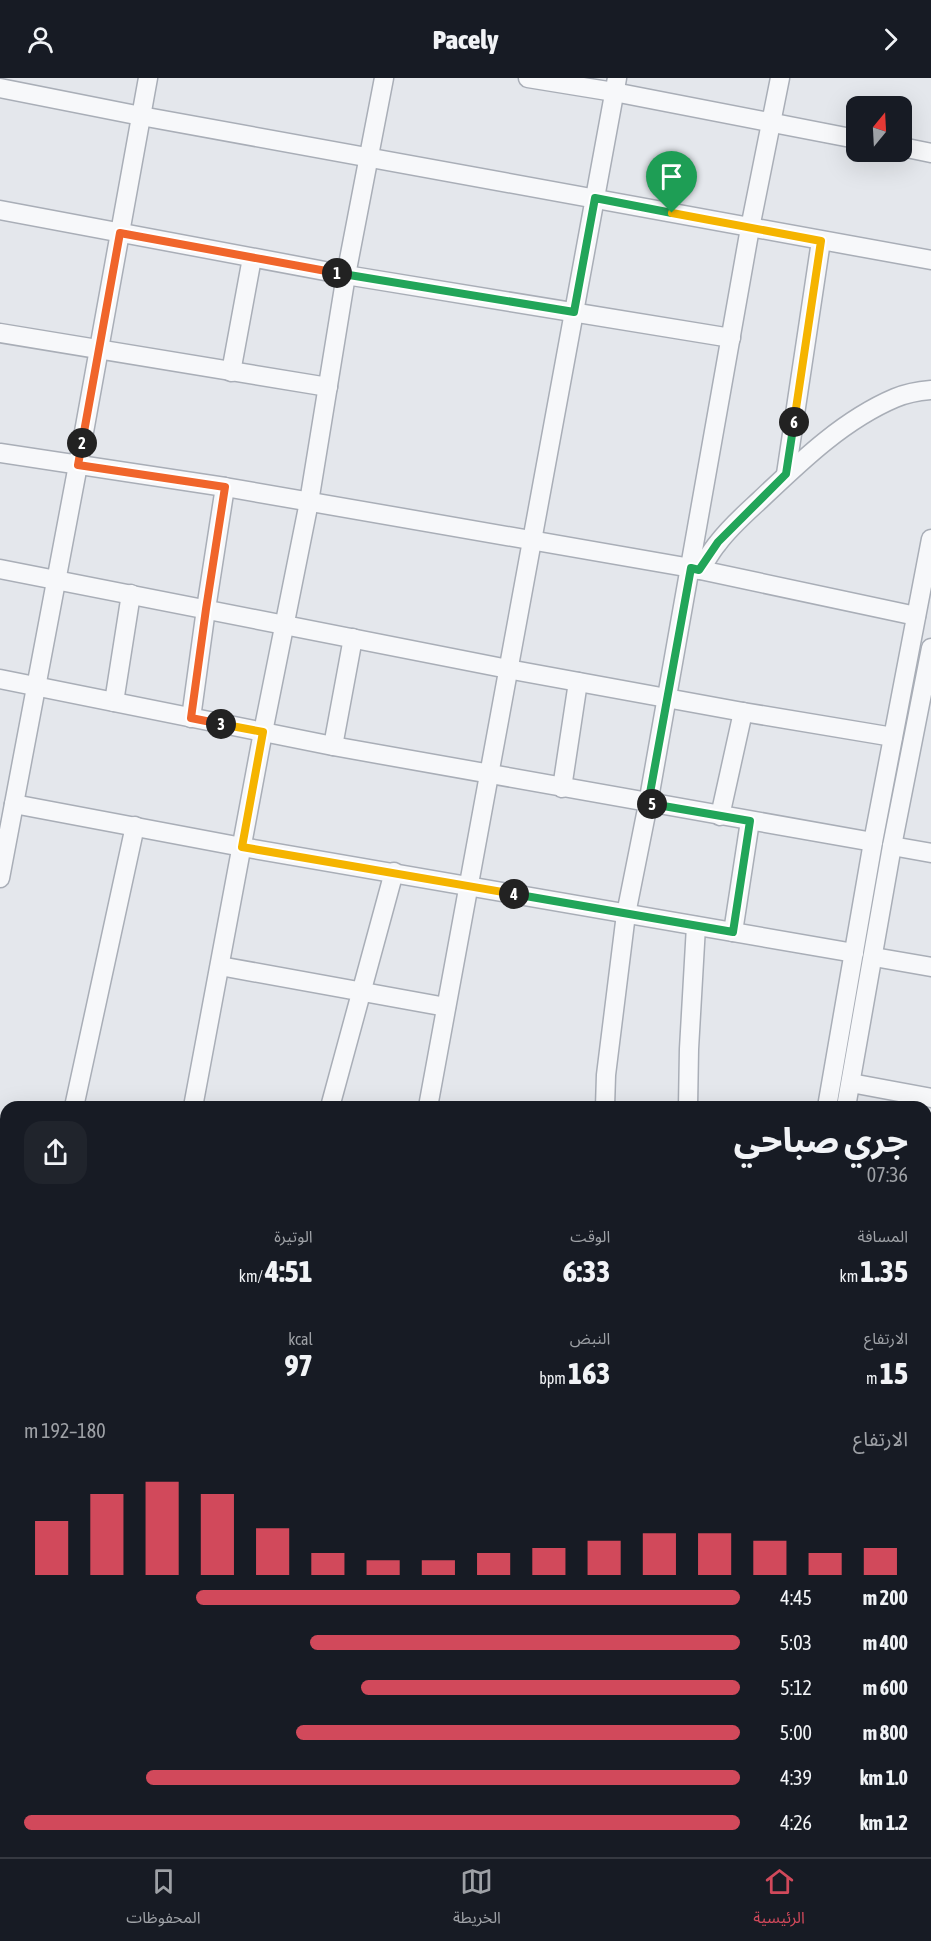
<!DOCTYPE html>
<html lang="ar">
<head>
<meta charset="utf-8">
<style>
  :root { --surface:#171b24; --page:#20242c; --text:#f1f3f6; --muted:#9ea1a6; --line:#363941; --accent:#d1495b }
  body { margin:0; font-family:"Asap Condensed","Noto Sans Arabic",sans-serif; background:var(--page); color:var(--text); direction:rtl; height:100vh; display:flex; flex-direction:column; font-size:22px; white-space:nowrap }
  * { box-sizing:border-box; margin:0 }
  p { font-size:20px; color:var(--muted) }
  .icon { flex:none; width:33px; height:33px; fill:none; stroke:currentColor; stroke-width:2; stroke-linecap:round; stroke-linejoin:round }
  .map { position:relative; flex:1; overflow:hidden; direction:ltr }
  .sheet { position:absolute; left:0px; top:1023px; width:932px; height:756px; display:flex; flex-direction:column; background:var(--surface); border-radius:18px 18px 0 0; box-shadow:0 6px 24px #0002; direction:rtl }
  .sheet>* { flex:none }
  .needle { width:39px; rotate:18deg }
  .fabs { position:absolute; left:846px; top:18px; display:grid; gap:12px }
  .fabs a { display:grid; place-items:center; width:66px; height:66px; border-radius:12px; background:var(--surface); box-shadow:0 6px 24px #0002; font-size:30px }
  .pin { position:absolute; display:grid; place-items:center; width:51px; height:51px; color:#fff; margin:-62px -26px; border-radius:50% 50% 50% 0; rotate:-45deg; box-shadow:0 0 6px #0007 }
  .pin .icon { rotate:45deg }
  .km { position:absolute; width:30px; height:30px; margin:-15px; border-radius:50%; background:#222; color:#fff; font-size:16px; line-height:30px; text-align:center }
  .round { display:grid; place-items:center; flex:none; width:63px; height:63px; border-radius:18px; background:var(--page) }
  .overview { display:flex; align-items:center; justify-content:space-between; height:102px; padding:0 24px }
  h1 { font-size:33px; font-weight:800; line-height:45px }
  .figures { display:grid; grid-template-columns:repeat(3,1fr); gap:9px; height:102px; padding:6px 24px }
  .figures div { display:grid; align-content:center }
  .figures b { font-size:30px; font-weight:800 }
  .figures small { font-size:16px; font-weight:400 }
  .figures p { font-size:16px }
  .chart { height:168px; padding:12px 24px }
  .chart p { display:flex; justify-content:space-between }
  .chart svg { width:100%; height:108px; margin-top:6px; stroke:var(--accent); stroke-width:6 }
  ul { padding:0 24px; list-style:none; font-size:20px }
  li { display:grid; grid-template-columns:96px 72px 1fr; align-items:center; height:45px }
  li i { height:15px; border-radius:8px; background:var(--accent) }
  header { display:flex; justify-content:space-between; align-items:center; height:78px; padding:0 24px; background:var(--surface); font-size:27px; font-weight:800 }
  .tab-bar { display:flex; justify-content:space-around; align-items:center; height:84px; border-top:2px solid var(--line); background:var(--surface); font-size:16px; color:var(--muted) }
  .tab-bar a { display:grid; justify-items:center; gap:3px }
  .tab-bar .current { color:var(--accent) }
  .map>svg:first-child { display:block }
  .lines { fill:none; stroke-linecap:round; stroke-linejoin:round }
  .minor-casing { stroke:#a9aeb7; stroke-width:21 }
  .minor { stroke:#f7f8fa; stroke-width:18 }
  .split-1-casing { stroke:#fff; stroke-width:12 }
  .split-2-casing { stroke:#fff; stroke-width:12 }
  .split-3-casing { stroke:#fff; stroke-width:12 }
  .split-4-casing { stroke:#fff; stroke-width:12 }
  .split-5-casing { stroke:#fff; stroke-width:12 }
  .split-6-casing { stroke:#fff; stroke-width:12 }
  .split-7-casing { stroke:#fff; stroke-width:12 }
  .split-1 { stroke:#22a559; stroke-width:8 }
  .split-2 { stroke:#f0652b; stroke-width:8 }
  .split-3 { stroke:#f0652b; stroke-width:8 }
  .split-4 { stroke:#f5b400; stroke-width:8 }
  .split-5 { stroke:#22a559; stroke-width:8 }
  .split-6 { stroke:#22a559; stroke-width:8 }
  .split-7 { stroke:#f5b400; stroke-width:8 }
</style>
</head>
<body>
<header><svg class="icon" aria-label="forward" viewBox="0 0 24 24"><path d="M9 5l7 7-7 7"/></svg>Pacely<svg class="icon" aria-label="person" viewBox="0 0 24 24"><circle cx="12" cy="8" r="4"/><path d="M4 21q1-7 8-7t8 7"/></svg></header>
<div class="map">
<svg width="931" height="1779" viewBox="0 0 931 1779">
  <rect width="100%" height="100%" fill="#e4e7ec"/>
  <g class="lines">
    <defs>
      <g id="minor">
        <polyline points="528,0 614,14 856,61"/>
        <polyline points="0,10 141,38 931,182"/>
        <polyline points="902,69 931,75"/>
        <polyline points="0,132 346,197 731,260"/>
        <polyline points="0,255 328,309"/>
        <polyline points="231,294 252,180"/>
        <polyline points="0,375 225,409 691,490 916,538"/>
        <polyline points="786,396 821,163"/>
        <polyline points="0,491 508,591 743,634 893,659"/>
        <path d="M700,492C706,483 711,473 718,465C730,449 745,436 760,422C800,384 843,342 895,320C907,315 919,313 931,312"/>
        <polyline points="0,601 333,668 873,764"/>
        <polyline points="114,624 131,516"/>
        <polyline points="191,640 206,531 225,409"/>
        <polyline points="333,668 353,560"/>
        <polyline points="562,710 578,604"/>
        <polyline points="14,726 242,769 854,875"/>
        <polyline points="720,738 743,634"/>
        <polyline points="892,768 931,775"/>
        <polyline points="0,800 78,387 148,0"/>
        <polyline points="733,854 750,743"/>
        <polyline points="874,879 931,889"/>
        <polyline points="220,888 446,929"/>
        <polyline points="851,1005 931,1020"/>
        <polyline points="74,1029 135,748"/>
        <polyline points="193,1029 263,654 309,424 346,197 384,0"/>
        <polyline points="330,1029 394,794"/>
        <polyline points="428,1029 617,0"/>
        <polyline points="605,1029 606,997 626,836 648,726 750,150 780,0"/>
        <polyline points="688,1029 689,971 696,848"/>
        <polyline points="827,1029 873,764 931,461"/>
        <polyline points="846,1029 892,768 931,570"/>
        <polyline points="0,1165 6,1166"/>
        <polyline points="0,1336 6,1338"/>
        <polyline points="926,1411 931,1388"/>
        <polyline points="0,1448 6,1449"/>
        <polyline points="926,1510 931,1511"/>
        <polyline points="0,1556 6,1557"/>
        <polyline points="926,1617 931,1618"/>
        <polyline points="0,1672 6,1673"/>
        <polyline points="926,1726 931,1727"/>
        <polyline points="517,1773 551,1779"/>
        <polyline points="54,1779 55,1773"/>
        <polyline points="293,1779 294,1773"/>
        <polyline points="449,1779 450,1773"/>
        <polyline points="689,1779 690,1773"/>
        <polyline points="709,1779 710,1773"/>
      </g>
    </defs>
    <!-- minor casing -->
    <use href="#minor" class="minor-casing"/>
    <!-- minor -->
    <use href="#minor" class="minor"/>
  </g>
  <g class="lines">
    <defs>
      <polyline id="split-1" points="337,195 574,234 595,120 672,135"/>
      <polyline id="split-2" points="82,365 120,155 337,195"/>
      <polyline id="split-3" points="82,365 78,387 225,409 206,531 191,640 221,646"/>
      <polyline id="split-4" points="221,646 263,654 242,769 514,816"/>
      <polyline id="split-5" points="514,816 733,854 750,743 652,726"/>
      <polyline id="split-6" points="652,726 648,726 691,490 699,492 718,464 786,396 794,344"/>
      <polyline id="split-7" points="672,135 821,163 794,344"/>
    </defs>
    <!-- split-1 casing -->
    <use href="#split-1" class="split-1-casing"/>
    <!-- split-2 casing -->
    <use href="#split-2" class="split-2-casing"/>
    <!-- split-3 casing -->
    <use href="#split-3" class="split-3-casing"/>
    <!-- split-4 casing -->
    <use href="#split-4" class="split-4-casing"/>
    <!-- split-5 casing -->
    <use href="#split-5" class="split-5-casing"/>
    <!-- split-6 casing -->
    <use href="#split-6" class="split-6-casing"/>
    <!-- split-7 casing -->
    <use href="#split-7" class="split-7-casing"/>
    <!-- split-1 -->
    <use href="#split-1" class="split-1"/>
    <!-- split-2 -->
    <use href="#split-2" class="split-2"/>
    <!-- split-3 -->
    <use href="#split-3" class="split-3"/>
    <!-- split-4 -->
    <use href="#split-4" class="split-4"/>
    <!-- split-5 -->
    <use href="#split-5" class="split-5"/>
    <!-- split-6 -->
    <use href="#split-6" class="split-6"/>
    <!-- split-7 -->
    <use href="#split-7" class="split-7"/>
  </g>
</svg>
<div class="fabs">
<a><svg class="needle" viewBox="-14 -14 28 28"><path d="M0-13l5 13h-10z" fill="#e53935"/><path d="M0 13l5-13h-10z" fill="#9ea1a6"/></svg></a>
</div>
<div class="pin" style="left:672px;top:135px;background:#1e9e55"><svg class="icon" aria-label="arrive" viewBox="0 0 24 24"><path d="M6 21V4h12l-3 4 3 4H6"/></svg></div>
<b class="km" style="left:337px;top:195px">1</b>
<b class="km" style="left:82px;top:365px">2</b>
<b class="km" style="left:221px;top:646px">3</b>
<b class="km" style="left:514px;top:816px">4</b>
<b class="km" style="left:652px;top:726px">5</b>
<b class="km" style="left:794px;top:344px">6</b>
<section class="sheet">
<div class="overview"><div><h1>جري صباحي</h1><p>07:36</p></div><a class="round"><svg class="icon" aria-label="share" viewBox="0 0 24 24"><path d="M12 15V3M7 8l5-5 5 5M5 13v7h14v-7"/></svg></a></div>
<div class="figures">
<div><p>المسافة</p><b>1.35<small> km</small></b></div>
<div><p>الوقت</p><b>6:33</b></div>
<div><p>الوتيرة</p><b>4:51<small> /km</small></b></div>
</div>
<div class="figures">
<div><p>الارتفاع</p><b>15<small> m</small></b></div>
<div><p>النبض</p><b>163<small> bpm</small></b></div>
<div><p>kcal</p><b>97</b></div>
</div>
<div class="chart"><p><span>الارتفاع</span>180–192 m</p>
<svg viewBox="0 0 160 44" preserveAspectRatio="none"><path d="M5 44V22M15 44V11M25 44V6M35 44V11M45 44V25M55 44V35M65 44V38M75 44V38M85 44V35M95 44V33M105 44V30M115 44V27M125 44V27M135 44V30M145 44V35M155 44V33"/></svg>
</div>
<ul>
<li><b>200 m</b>4:45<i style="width:76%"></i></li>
<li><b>400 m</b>5:03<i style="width:60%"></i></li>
<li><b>600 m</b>5:12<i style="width:53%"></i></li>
<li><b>800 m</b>5:00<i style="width:62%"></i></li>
<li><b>1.0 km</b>4:39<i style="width:83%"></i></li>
<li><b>1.2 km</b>4:26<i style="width:100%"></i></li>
</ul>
</section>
</div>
<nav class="tab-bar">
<a class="current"><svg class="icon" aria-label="home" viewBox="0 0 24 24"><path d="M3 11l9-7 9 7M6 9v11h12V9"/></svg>الرئيسية</a>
<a><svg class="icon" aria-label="map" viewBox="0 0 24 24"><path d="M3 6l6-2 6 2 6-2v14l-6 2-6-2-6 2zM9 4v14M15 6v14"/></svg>الخريطة</a>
<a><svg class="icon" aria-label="saved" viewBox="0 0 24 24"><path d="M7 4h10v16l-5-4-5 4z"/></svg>المحفوظات</a>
</nav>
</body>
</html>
